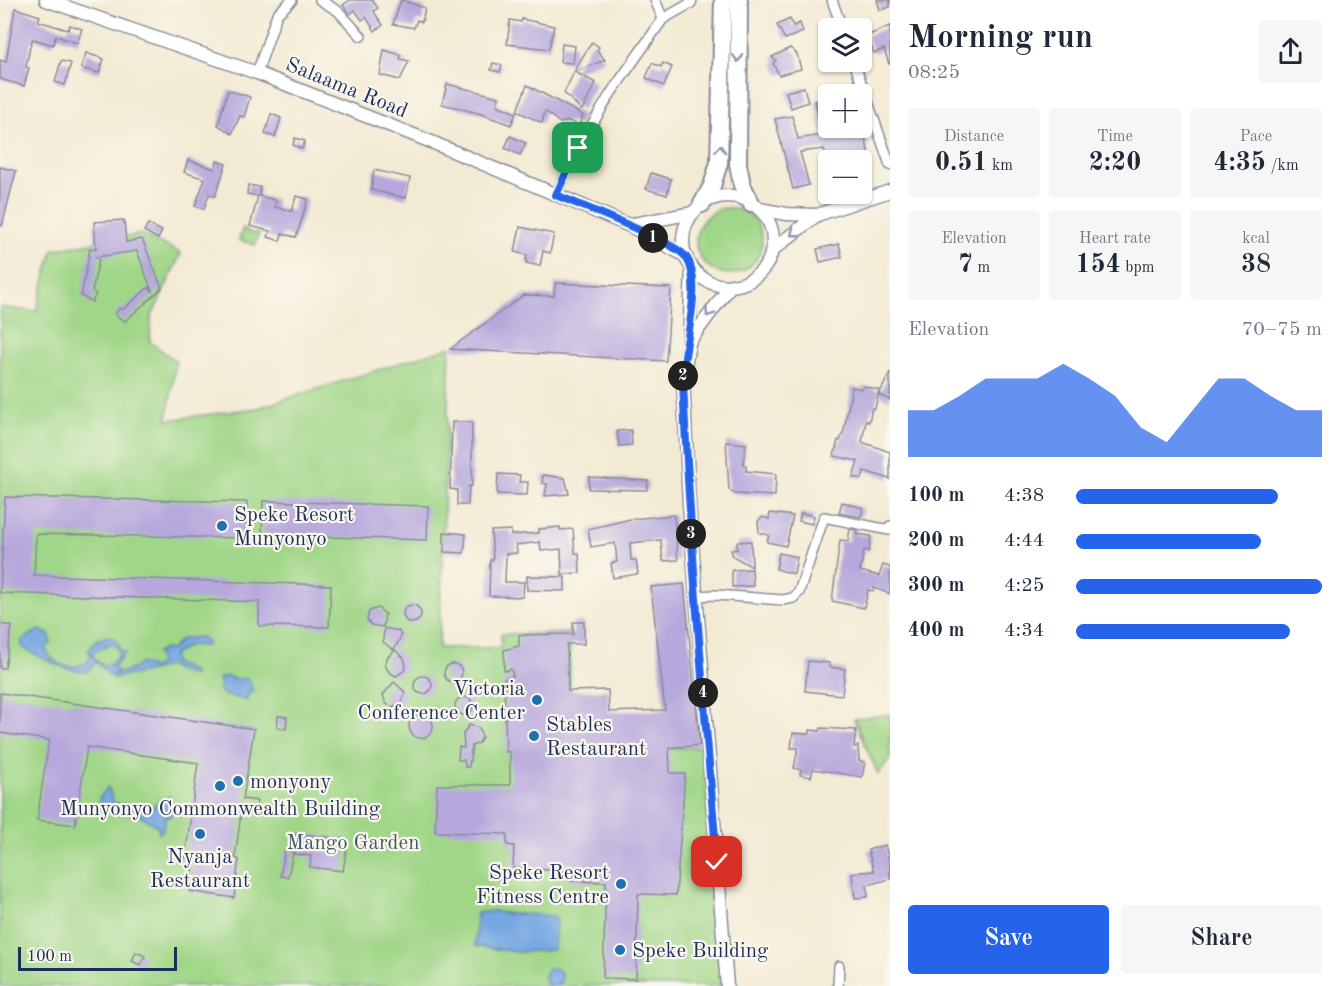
<!DOCTYPE html>
<html lang="en">
<head>
<meta charset="utf-8">
<style>
  :root { --surface:#fff; --page:#f6f6f7; --text:#1f2937; --muted:#747a83; --accent:#2563eb }
  body { margin:0; font-family:"Old Standard TT",serif; background:var(--page); color:var(--text); height:100vh; display:flex; flex-direction:column; font-size:22px; white-space:nowrap }
  * { box-sizing:border-box; margin:0 }
  p { font-size:20px; color:var(--muted) }
  .icon { flex:none; width:33px; height:33px; fill:none; stroke:currentColor; stroke-width:2; stroke-linecap:round; stroke-linejoin:round }
  .map { position:relative; flex:1; overflow:hidden }
  .side { display:flex; flex-direction:column; background:var(--surface); width:450px }
  .side>* { flex:none }
  .buttons { position:absolute; left:818px; top:18px; display:grid; gap:12px }
  .buttons a { display:grid; place-items:center; width:54px; height:54px; border-radius:6px; background:var(--surface); box-shadow:0 2px 4px #0004; font-size:30px }
  .scale { position:absolute; left:18px; bottom:15px; width:159px; box-sizing:border-box; padding-left:6px; border:3px solid #1b2f5e; border-top:0; font-size:16px; line-height:21px; white-space:nowrap; color:#1b2f5e; -webkit-text-stroke:4px #fbf7ec; paint-order:stroke }
  .pin { position:absolute; display:grid; place-items:center; width:51px; height:51px; color:#fff; margin:-26px; border-radius:12px; box-shadow:0 3px 9px #0006 }
  .km { position:absolute; width:30px; height:30px; margin:-15px; border-radius:50%; background:#222; color:#fff; font-size:16px; line-height:30px; text-align:center }
  .round { display:grid; place-items:center; flex:none; width:63px; height:63px; border-radius:6px; background:var(--page) }
  .summary { display:flex; align-items:center; justify-content:space-between; height:102px; padding:0 18px }
  h1 { font-size:33px; font-weight:700; line-height:45px }
  .metrics { display:grid; grid-template-columns:repeat(3,1fr); gap:9px; height:102px; padding:6px 18px }
  .metrics div { display:grid; align-content:center; border-radius:6px; background:var(--page); text-align:center }
  .metrics b { font-size:26px; font-weight:700 }
  .metrics small { font-size:16px; font-weight:400 }
  .metrics p { font-size:16px }
  .chart { height:168px; padding:12px 18px }
  .chart p { display:flex; justify-content:space-between }
  .chart svg { width:100%; height:108px; margin-top:6px; fill:var(--accent); opacity:.7 }
  .action { display:flex; gap:12px; margin-top:auto; padding:12px 18px }
  .action a { flex:1; height:69px; border-radius:6px; background:var(--accent); color:#fff; font-size:24px; font-weight:700; line-height:69px; text-align:center }
  .action a+a { background:var(--page); color:var(--text) }
  ul { padding:0 18px; list-style:none; font-size:20px }
  li { display:grid; grid-template-columns:96px 72px 1fr; align-items:center; height:45px }
  li i { height:15px; border-radius:8px; background:var(--accent) }
  main { display:flex; flex:1; min-height:0 }
  .map>svg:first-child { display:block }
  .green { fill:#a0d687; stroke:#5e8272; stroke-width:1.5 }
  .water { fill:#76a7e1; stroke:#486ba0; stroke-width:1.5; fill-rule:evenodd }
  .building { fill:#b6a7dc }
  .lines { fill:none; stroke-linecap:round; stroke-linejoin:round }
  .street-casing { stroke:#878c98; stroke-width:12 }
  .secondary-casing { stroke:#878c98; stroke-width:15 }
  .highway-casing { stroke:#878c98; stroke-width:20 }
  .street { stroke:#fff; stroke-width:9 }
  .secondary { stroke:#fff; stroke-width:12 }
  .highway { stroke:#fff; stroke-width:16 }
  .oneway { stroke:#8d97ae }
  .route-casing { stroke:#fff; stroke-width:12 }
  .route { stroke:#2563eb; stroke-width:8 }
  .poi-dot { fill:#1f6fb2; stroke:#fbf7ec; stroke-width:2 }
  .labels { text-anchor:middle; stroke-width:4.5; stroke-linejoin:round; paint-order:stroke }
  .street-label { font-size:21px; fill:#1b2f5e; stroke:#fbf7ec }
  .poi-label { font-size:21px; fill:#1b2f5e; stroke:#fbf7ec; text-anchor:start }
  .park-label { font-size:21px; fill:#3c5968; stroke:#fbf7ec }
</style>
</head>
<body>
<main>
<div class="map">
<svg width="890" height="986" viewBox="0 0 890 986">
  <rect width="100%" height="100%" fill="#fbf7ec"/>
  <filter id="ink" filterUnits="userSpaceOnUse"><feTurbulence type="fractalNoise" baseFrequency=".0167" numOctaves="2"/><feDisplacementMap in="SourceGraphic" scale="12" xChannelSelector="R" yChannelSelector="G"/><feConvolveMatrix kernelMatrix="1 2 1 2 8 2 1 2 1" color-interpolation-filters="sRGB"/></filter>
  <filter id="wash" filterUnits="userSpaceOnUse"><feTurbulence type="fractalNoise" baseFrequency=".008" numOctaves="4" result="noise"/><feDisplacementMap in="SourceGraphic" scale="24" xChannelSelector="R" yChannelSelector="G"/><feGaussianBlur stdDeviation="1.35" result="paint"/><feColorMatrix in="noise" values="0 0 0 0 0 0 0 0 0 0 0 0 0 0 0 0 0 1.4 0 .05"/><feComposite in="paint" operator="in"/></filter>
  <g filter="url(#wash)">
    <rect width="100%" height="100%" fill="#f3ead3"/>
    <!-- green -->
    <g class="green">
      <circle cx="729" cy="241" r="33"/>
      <polygon points="243,228 250,233 259,233 255,245 239,240"/>
      <polygon points="141,234 181,253 151,318 150,342 176,361 167,420 258,408 450,347 439,648 501,648 501,634 570,633 570,752 703,747 721,986 0,986 0,307 36,312 53,250"/>
      <polygon points="890,714 890,758 878,774 854,719"/>
    </g>
    <!-- water -->
    <g class="water">
      <path d="M39,630L49,634L51,643L45,648C53,666 69,670 87,663L91,655L88,651L96,640L110,636L118,642L121,651L126,652L113,667L118,671L113,675L133,669L141,663L153,668L160,663L157,653L165,649L171,650L181,639L201,637L208,642L206,646L189,645L173,655L174,663L193,672V675L182,673L168,665C161,671 125,676 113,678L96,662L87,672C62,671 43,658 22,647V640ZM111,643L118,648L119,655L111,664C102,666 95,662 92,653Z"/>
      <polygon points="226,676 236,679 247,678 253,690 252,693 248,692 247,700 224,695 218,689 221,684 219,679"/>
      <polygon points="108,787 114,803 137,806 144,811 170,796 171,817 166,816 163,830 159,833 158,826 137,814 121,814 113,806 98,807 100,797"/>
      <path d="M494,911C514,917 535,912 556,917L554,950L517,952L475,946L477,913Z"/>
      <circle cx="553" cy="977" r="9"/>
    </g>
    <g id="blocks">
      <!-- building -->
      <g class="building">
        <polygon points="350,0 372,0 378,8 374,11 376,15 383,25 375,31 366,17 362,20 355,10 350,14 343,5"/>
        <polygon points="401,0 425,8 422,22 417,20 414,28 393,24"/>
        <polygon points="877,0 890,0 890,7 880,10"/>
        <polygon points="15,8 40,16 38,21 68,30 70,25 82,29 77,43 56,36 53,45 33,39 31,42 26,67 29,68 24,86 0,79 0,60 6,62"/>
        <polygon points="522,19 554,26 549,49 507,44 510,20 521,22"/>
        <polygon points="790,19 793,26 800,23 803,32 785,39 777,25"/>
        <polygon points="890,26 890,64 889,64 884,49 874,53 867,36"/>
        <polygon points="592,42 599,47 597,50 605,60 575,72 596,83 582,110 564,93 578,64"/>
        <polygon points="562,44 575,46 573,63 560,62"/>
        <polygon points="790,48 797,54 801,69 779,75 773,63 776,61 772,57"/>
        <polygon points="384,50 401,55 400,59 409,61 400,80 380,75"/>
        <polygon points="86,53 104,59 99,73 81,68"/>
        <polygon points="61,61 71,63 65,85 55,82"/>
        <polygon points="493,63 502,65 500,72 491,70"/>
        <polygon points="652,63 661,67 663,63 672,67 664,86 646,78"/>
        <polygon points="447,84 499,97 497,105 516,113 511,125 478,113 442,104"/>
        <polygon points="527,85 583,115 579,125 569,121 560,123 545,111 542,123 517,111"/>
        <polygon points="804,87 808,102 791,108 786,92"/>
        <polygon points="228,90 250,97 244,117 240,116 232,134 218,125"/>
        <polygon points="825,100 828,128 863,128 870,159 827,160 824,149 800,152 809,185 793,189 775,119 792,116 798,139 822,135 815,101"/>
        <polygon points="271,114 281,118 275,137 265,134"/>
        <polygon points="510,136 526,143 520,155 505,148"/>
        <polygon points="295,138 305,141 302,149 293,145"/>
        <polygon points="188,160 215,169 217,161 226,164 215,196 209,194 204,209 195,206 205,179 184,172"/>
        <polygon points="0,167 16,171 2,226 0,225"/>
        <polygon points="374,170 410,178 406,198 371,190"/>
        <polygon points="651,173 671,179 667,195 646,189"/>
        <polygon points="248,185 260,187 259,196 276,200 275,207 292,211 296,196 308,199 296,237 282,234 280,241 268,237 270,231 250,226 258,196 247,194"/>
        <polygon points="124,220 126,242 142,239 162,288 125,321 115,315 119,308 122,310 148,288 152,291 137,251 96,257 99,259 92,291 96,294 92,302 81,296 90,249 96,248 94,222"/>
        <polygon points="148,224 162,231 158,239 144,231"/>
        <polygon points="520,227 554,234 550,253 543,251 540,266 526,263 527,255 515,252"/>
        <polygon points="839,244 842,257 820,262 817,249"/>
        <polygon points="555,283 671,288 666,361 450,349 524,295 554,296"/>
        <polygon points="890,372 890,400 879,395"/>
        <polygon points="863,386 879,390 875,409 872,408 869,422 866,421 862,442 890,452 890,479 864,471 862,479 853,477 858,461 834,456 838,440 840,441 844,430 852,387 862,389"/>
        <polygon points="452,422 472,422 472,486 469,486 468,505 457,505 457,490 450,489"/>
        <polygon points="631,430 632,445 619,446 617,431"/>
        <polygon points="726,442 746,444 743,465 746,465 746,471 776,474 775,496 735,494 729,490"/>
        <polygon points="498,474 520,475 519,482 528,482 527,495 497,494"/>
        <polygon points="543,475 565,478 569,494 545,496 547,484 542,483"/>
        <polygon points="589,477 648,481 647,490 589,489"/>
        <polygon points="5,497 247,502 246,538 36,534 34,575 331,585 329,627 259,626 259,602 0,593"/>
        <polygon points="263,501 428,506 427,540 262,535"/>
        <polygon points="842,502 863,508 861,517 839,513"/>
        <polygon points="770,513 793,516 786,546 767,542 769,535 759,533 758,521 763,517 769,519"/>
        <polygon points="801,513 814,516 812,524 799,521"/>
        <polygon points="674,515 678,560 663,561 661,540 630,543 631,560 636,560 638,574 613,578 611,563 617,562 615,543 591,547 588,529 631,519"/>
        <polygon points="560,527 560,530 573,529 575,553 579,553 580,573 562,574 561,549 541,551 540,542 516,545 517,553 506,554 505,582 524,582 523,597 489,596 490,560 493,560 491,531 511,530 511,535 539,533 539,529"/>
        <polygon points="850,529 857,530 856,534 871,536 869,551 864,550 860,571 879,576 883,565 890,567 890,594 874,588 873,591 868,590 864,608 832,601 840,540 848,541"/>
        <polygon points="444,532 466,534 464,553 444,552"/>
        <polygon points="751,541 752,567 733,556 731,550 737,549 737,542"/>
        <polygon points="779,553 797,557 794,574 776,569"/>
        <polygon points="752,569 753,586 732,587 732,570"/>
        <polygon points="527,576 565,577 565,591 527,590"/>
        <polygon points="684,584 700,745 669,748 670,773 685,774 676,895 638,894 636,979 603,978 606,882 569,881 569,871 513,868 514,846 507,845 507,834 435,832 437,785 510,785 510,752 506,752 504,679 513,676 511,669 504,671 504,650 519,646 519,635 573,634 573,622 584,622 584,644 567,644 568,691 608,690 609,712 665,710 651,587"/>
        <circle cx="412" cy="614" r="9"/>
        <polygon points="378,608 385,614 383,627 371,625 367,620 369,611"/>
        <polygon points="0,624 12,626 5,668 0,668"/>
        <polygon points="384,628 399,631 401,636 394,650 383,642"/>
        <polygon points="395,650 404,658 406,665 405,670 396,676 389,672 385,665 387,658"/>
        <polygon points="808,661 829,663 829,667 845,669 842,695 805,691"/>
        <circle cx="453" cy="673" r="9"/>
        <circle cx="423" cy="685" r="9"/>
        <polygon points="394,682 405,692 402,702 393,707 386,704 383,695"/>
        <polygon points="0,693 254,729 243,799 257,801 255,815 241,813 235,858 239,859 234,898 189,891 194,859 185,858 198,763 87,747 75,825 37,820 49,740 0,733"/>
        <circle cx="464" cy="706" r="9"/>
        <circle cx="421" cy="726" r="12"/>
        <polygon points="278,716 287,717 286,729 277,728"/>
        <polygon points="469,725 479,728 482,737 479,743 472,746 469,767 465,767 464,760 458,760 459,747 464,748 463,734"/>
        <polygon points="821,728 856,730 854,747 858,746 859,761 865,762 862,777 813,769 811,777 800,775 801,770 794,768 798,748 791,748 793,733 810,734 810,730 820,731"/>
        <polygon points="296,833 348,840 343,871 310,867 311,856 294,854"/>
        <polygon points="885,845 890,864 890,879 867,885 868,897 855,898 852,873 874,871 868,850"/>
        <polygon points="285,850 293,852 288,877 280,876"/>
        <polygon points="136,952 145,956 140,965 132,961"/>
      </g>
    </g>
  </g>
  <g filter="url(#ink)">
    <use href="#blocks" fill-opacity="0" stroke="#878c98" stroke-width="1.5"/>
    <g class="lines">
      <defs>
        <g id="street">
          <polyline points="320,0 338,11 361,36"/>
          <polyline points="655,0 663,19"/>
          <polyline points="832,0 842,28"/>
          <polyline points="854,62 890,165"/>
          <polyline points="257,73 277,14 292,0"/>
          <polyline points="556,195 578,148 611,93 663,19 691,3 692,0"/>
          <polyline points="696,596 716,595 783,600 793,598 799,592 824,517 889,530 890,526"/>
          <polyline points="838,986 839,966"/>
        </g>
        <g id="secondary">
          <polyline points="46,0 257,73 429,141 628,225 686,256"/>
          <circle cx="728" cy="241" r="45"/>
          <polyline points="759,209 787,214 817,215 890,191"/>
          <polyline points="628,225 693,213"/>
          <polyline points="771,251 817,215"/>
          <polyline points="692,268 689,343 683,378 689,504 727,986"/>
          <polyline points="689,342 731,285"/>
        </g>
        <g id="highway">
          <polyline points="739,0 738,164 742,185 751,203"/>
          <polyline points="702,204 712,186 719,163 723,0"/>
        </g>
      </defs>
      <!-- street casing -->
      <use href="#street" class="street-casing"/>
      <!-- secondary casing -->
      <use href="#secondary" class="secondary-casing"/>
      <!-- highway casing -->
      <use href="#highway" class="highway-casing"/>
      <!-- street -->
      <use href="#street" class="street"/>
      <!-- secondary -->
      <use href="#secondary" class="secondary"/>
      <!-- highway -->
      <use href="#highway" class="highway"/>
    </g>
    <!-- one-way arrows -->
    <defs><path id="oneway-chevron" d="M-2-3.5L2.5 0L-2 3.5" fill="none" stroke-width="1.6" stroke-linecap="round" stroke-linejoin="round" transform="scale(1.5)"/></defs>
    <g class="oneway">
      <use href="#oneway-chevron" transform="translate(738 58) rotate(91)"/>
      <use href="#oneway-chevron" transform="translate(720 149) rotate(-87)"/>
      <use href="#oneway-chevron" transform="translate(794 233) rotate(142)"/>
      <use href="#oneway-chevron" transform="translate(709 313) rotate(125)"/>
    </g>
  </g>
  <g class="lines" filter="url(#ink)">
    <defs>
      <path id="route" d="M578,148L556,195C579,205 674,241 686,257C705,283 681,352 683,382C690,543 704,702 717,862"/>
    </defs>
    <!-- route casing -->
    <use href="#route" class="route-casing"/>
    <!-- route -->
    <use href="#route" class="route"/>
  </g>
  <!-- markers -->
  <g class="poi-dot">
    <circle cx="222" cy="526" r="6"/>
    <circle cx="537" cy="700" r="6"/>
    <circle cx="534" cy="736" r="6"/>
    <circle cx="238" cy="781" r="6"/>
    <circle cx="220" cy="786" r="6"/>
    <circle cx="200" cy="834" r="6"/>
    <circle cx="621" cy="884" r="6"/>
    <circle cx="620" cy="950" r="6"/>
  </g>
  <g class="labels">
    <!-- street labels -->
    <g class="street-label">
      <text transform="translate(347 87) rotate(22)" y="7">Salaama Road</text>
    </g>
    <!-- poi labels -->
    <g class="poi-label">
      <text x="234" y="521">Speke Resort<tspan x="234" dy="24">Munyonyo</tspan></text>
      <text x="525" y="695" text-anchor="end">Victoria<tspan x="525" dy="24">Conference Center</tspan></text>
      <text x="546" y="731">Stables<tspan x="546" dy="24">Restaurant</tspan></text>
      <text x="250" y="788">monyony</text>
      <text x="220" y="815" text-anchor="middle">Munyonyo Commonwealth Building</text>
      <text x="200" y="863" text-anchor="middle">Nyanja<tspan x="200" dy="24">Restaurant</tspan></text>
      <text x="609" y="879" text-anchor="end">Speke Resort<tspan x="609" dy="24">Fitness Centre</tspan></text>
      <text x="632" y="957">Speke Building</text>
    </g>
    <!-- park labels -->
    <g class="park-label">
      <text x="353" y="849">Mango Garden</text>
    </g>
  </g>
</svg>
<div class="buttons">
<a><svg class="icon" aria-label="layers" viewBox="0 0 24 24"><path d="M12 4l9 5-9 5-9-5zM3 14l9 5 9-5"/></svg></a>
<a>+</a>
<a>−</a>
</div>
<div class="scale">100 m</div>
<div class="pin" style="left:578px;top:148px;background:#1e9e55"><svg class="icon" aria-label="arrive" viewBox="0 0 24 24"><path d="M6 21V4h12l-3 4 3 4H6"/></svg></div>
<div class="pin" style="left:717px;top:862px;background:#d93025"><svg class="icon" aria-label="check" viewBox="0 0 24 24"><path d="M5 12l5 5 9-10"/></svg></div>
<b class="km" style="left:653px;top:238px">1</b>
<b class="km" style="left:683px;top:376px">2</b>
<b class="km" style="left:691px;top:534px">3</b>
<b class="km" style="left:703px;top:693px">4</b>
</div>
<section class="side">
<div class="summary"><div><h1>Morning run</h1><p>08:25</p></div><a class="round"><svg class="icon" aria-label="share" viewBox="0 0 24 24"><path d="M12 15V3M7 8l5-5 5 5M5 13v7h14v-7"/></svg></a></div>
<div class="metrics">
<div><p>Distance</p><b>0.51<small> km</small></b></div>
<div><p>Time</p><b>2:20</b></div>
<div><p>Pace</p><b>4:35<small> /km</small></b></div>
</div>
<div class="metrics">
<div><p>Elevation</p><b>7<small> m</small></b></div>
<div><p>Heart rate</p><b>154<small> bpm</small></b></div>
<div><p>kcal</p><b>38</b></div>
</div>
<div class="chart"><p><span>Elevation</span>70–75 m</p>
<svg viewBox="0 0 160 44" preserveAspectRatio="none"><path d="M0 44V25L10 25L20 19L30 12L40 12L50 12L60 6L70 12L80 19L90 32L100 38L110 25L120 12L130 12L140 19L150 25L160 25V44z"/></svg>
</div>
<ul>
<li><b>100 m</b>4:38<i style="width:82%"></i></li>
<li><b>200 m</b>4:44<i style="width:75%"></i></li>
<li><b>300 m</b>4:25<i style="width:100%"></i></li>
<li><b>400 m</b>4:34<i style="width:87%"></i></li>
</ul>
<div class="action"><a>Save</a><a>Share</a></div>
</section>
</main>
</body>
</html>
